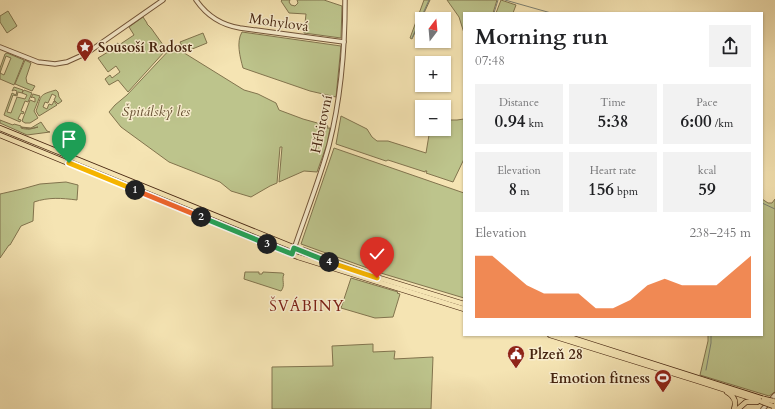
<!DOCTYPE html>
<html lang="en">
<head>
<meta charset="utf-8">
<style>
  :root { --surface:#fff; --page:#f2f2f2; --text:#202124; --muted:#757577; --accent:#ea580c }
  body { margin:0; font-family:Cardo,serif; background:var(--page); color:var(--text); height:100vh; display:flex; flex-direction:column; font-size:15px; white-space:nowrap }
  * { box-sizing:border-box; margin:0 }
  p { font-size:13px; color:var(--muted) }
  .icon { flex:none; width:22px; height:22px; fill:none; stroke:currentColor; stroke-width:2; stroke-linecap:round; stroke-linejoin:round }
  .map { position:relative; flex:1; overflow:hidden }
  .details { position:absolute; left:463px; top:12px; width:300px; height:324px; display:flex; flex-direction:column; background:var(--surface); border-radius:0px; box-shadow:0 1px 3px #0004 }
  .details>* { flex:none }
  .needle { width:26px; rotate:16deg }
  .buttons { position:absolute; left:415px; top:12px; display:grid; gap:8px }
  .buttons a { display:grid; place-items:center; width:36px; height:36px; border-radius:0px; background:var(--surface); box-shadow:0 1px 3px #0004; font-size:20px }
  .pin { position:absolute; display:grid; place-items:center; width:34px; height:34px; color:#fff; margin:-41px -17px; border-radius:50% 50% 50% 0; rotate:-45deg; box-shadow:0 0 4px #0007 }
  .pin .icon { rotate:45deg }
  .km { position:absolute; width:20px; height:20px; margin:-10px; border-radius:50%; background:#222; color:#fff; font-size:11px; line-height:20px; text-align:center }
  .round { display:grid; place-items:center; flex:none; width:42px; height:42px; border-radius:0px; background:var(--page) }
  .overview { display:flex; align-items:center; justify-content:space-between; height:68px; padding:0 12px }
  h1 { font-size:22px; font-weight:800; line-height:30px }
  .stats { display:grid; grid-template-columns:repeat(3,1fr); gap:6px; height:68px; padding:4px 12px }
  .stats div { display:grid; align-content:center; border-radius:0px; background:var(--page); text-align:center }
  .stats b { font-size:17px; font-weight:800 }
  .stats small { font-size:11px; font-weight:400 }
  .stats p { font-size:11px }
  .chart { height:112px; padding:8px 12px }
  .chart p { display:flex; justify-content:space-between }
  .chart svg { width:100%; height:72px; margin-top:4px; fill:var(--accent); opacity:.7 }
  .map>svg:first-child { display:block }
  .green { fill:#bdc48c; stroke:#82744e }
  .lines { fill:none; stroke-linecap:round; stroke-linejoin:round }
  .stream { stroke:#7b8073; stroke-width:1 }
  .tertiary-casing { stroke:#725539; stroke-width:5.5 }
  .primary-casing { stroke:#462510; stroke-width:6 }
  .trunk-casing { stroke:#462510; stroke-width:6 }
  .tertiary { stroke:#f8edce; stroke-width:3.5 }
  .primary { stroke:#f5e4b3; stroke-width:4.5 }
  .trunk { stroke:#f5e4b3; stroke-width:4.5 }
  .trunk-bridge-casing { stroke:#462510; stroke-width:6; stroke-linecap:butt }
  .trunk-bridge { stroke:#f5e4b3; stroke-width:4.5 }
  .split-1-casing { stroke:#fff; stroke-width:8 }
  .split-2-casing { stroke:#fff; stroke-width:8 }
  .split-3-casing { stroke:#fff; stroke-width:8 }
  .split-4-casing { stroke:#fff; stroke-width:8 }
  .split-5-casing { stroke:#fff; stroke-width:8 }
  .split-1 { stroke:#f5b400; stroke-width:5 }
  .split-2 { stroke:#f0652b; stroke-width:5 }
  .split-3 { stroke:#22a559; stroke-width:5 }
  .split-4 { stroke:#22a559; stroke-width:5 }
  .split-5 { stroke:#f5b400; stroke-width:5 }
  .labels { text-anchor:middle; stroke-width:3; stroke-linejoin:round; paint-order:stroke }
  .street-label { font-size:14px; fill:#462510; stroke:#f8edce }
  .poi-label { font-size:14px; font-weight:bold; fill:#462510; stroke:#f8edce; text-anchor:start }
  .park-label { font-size:14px; font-style:italic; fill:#644d2f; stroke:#f8edce }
  .neighbourhood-label { font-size:15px; letter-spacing:1px; fill:#7a1f14; stroke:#f8edce }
</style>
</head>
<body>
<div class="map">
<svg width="775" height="409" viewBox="0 0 775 409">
  <rect width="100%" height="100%" fill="#f5e4b3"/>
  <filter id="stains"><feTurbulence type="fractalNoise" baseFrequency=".005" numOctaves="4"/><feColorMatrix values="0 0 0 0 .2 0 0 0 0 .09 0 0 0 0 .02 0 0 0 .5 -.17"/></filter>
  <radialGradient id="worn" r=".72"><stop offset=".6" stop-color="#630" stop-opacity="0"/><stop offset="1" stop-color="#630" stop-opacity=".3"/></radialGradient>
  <!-- green -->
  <g class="green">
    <polygon points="282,0 290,0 289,2 291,5 295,6 298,3 297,0 324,0 342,6 341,38 304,33 306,14 289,13 281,1"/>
    <polygon points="424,0 430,0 412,39 410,38"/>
    <polygon points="447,0 497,0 493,13 464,13 464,33 459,17"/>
    <polygon points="501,0 516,5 513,13 496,13"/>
    <polygon points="8,11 17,26 7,33 0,22 0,16"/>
    <polygon points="143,17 147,23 147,24 151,28 166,49 165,51 128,92 118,80 109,85 105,79 110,75 112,78 120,72 116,66 108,72 98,58 113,49 112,47 118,43 119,45 134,35 129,27"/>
    <path d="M242,32L341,46L336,97L310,91L243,68C240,57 236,42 242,32Z"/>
    <polygon points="203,33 207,43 185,52 180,42"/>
    <polygon points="173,46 244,90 258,94 276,103 279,110 303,119 328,126 327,128 330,128 327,144 317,172 304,171 279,182 282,147 280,147 277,183 270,186 251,197 231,191 220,182 169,162 121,127 109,112 115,105 127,95"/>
    <polygon points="7,53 24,60 14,85 0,79 0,73 4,75 11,58 6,56 0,73 0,68 5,54"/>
    <polygon points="25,60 31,63 26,78 27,83 35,86 32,91 15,84"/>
    <polygon points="14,87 23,90 22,93 18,92 17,96 13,95 7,112 11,113 17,97 25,99 27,95 22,93 24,90 32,93 28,102 25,101 21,111 24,112 23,114 21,113 18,119 21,120 20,122 4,115 12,93 16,95 17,91 14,90 12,91"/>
    <path d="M56,90L58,92L59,97L62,101L58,104L54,100L56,96L52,94L48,103L45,102L43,107L47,109L49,104L52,105L54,101L57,105L39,116L36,111C42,95 38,95 56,90Z"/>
    <polygon points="33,94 40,96 34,111 38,118 30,123 25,123 22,121 30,100 35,102 35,98 32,97 31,98"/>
    <polygon points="341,116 367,129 372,137 377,141 388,141 426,153 430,129 444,129 444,120 457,120 464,119 464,159 453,182 426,173 427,171 425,171 425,172 388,160 386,161 336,144"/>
    <path d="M0,120L13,125L14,124L21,126V128C27,130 32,129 38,127L29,129L21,127L31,128L41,122L47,131L50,132L27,135L0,123Z"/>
    <polygon points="334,148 464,193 464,298 384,274 301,244"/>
    <polygon points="73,161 123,179 148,190 148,192 146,193 74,163"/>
    <path d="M66,182L78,185L77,200C61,198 49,197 34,202L33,221L21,226L10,245H9L0,258V194L22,189L40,184Z"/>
    <polygon points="762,199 768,203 772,203 775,199 775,392 769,396 700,375 708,341 708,335 762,335"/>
    <polygon points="223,222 250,231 289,248 287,249 223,224"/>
    <polygon points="303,247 363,269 375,275 340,264 302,249"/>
    <path d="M245,272H259V274H262L263,272L282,273L284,274C281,280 286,285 281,291L244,279Z"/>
    <polygon points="351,278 398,292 397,293 400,294 393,317 375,318 341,308"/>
    <polygon points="373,344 373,352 395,351 394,359 433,357 431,409 272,409 272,367 333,366 332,346"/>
  </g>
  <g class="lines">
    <!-- stream -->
    <g class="stream">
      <polyline points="505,0 551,13"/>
      <polyline points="494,13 498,0"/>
      <polyline points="412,38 429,0"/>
      <polyline points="762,203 775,209"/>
      <polyline points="706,370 711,343 711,335"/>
    </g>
    <defs>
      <g id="tertiary">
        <path d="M196,0C207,16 221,25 240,28L344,42"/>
        <polyline points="0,47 38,62 55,64 67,62 87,53 163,0"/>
        <path d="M292,255C304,218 319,182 329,145C341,98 345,49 345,0"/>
        <polyline points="763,409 775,395"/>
      </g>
      <g id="primary">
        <polyline points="0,128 337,265 464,304"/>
        <polyline points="0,135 298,257 464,309"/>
      </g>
      <g id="trunk">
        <polyline points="550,335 698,381 760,401"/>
        <polyline points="563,335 764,399"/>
        <path d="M727,392C734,396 737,401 734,409"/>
        <polyline points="738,409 746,402 757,402"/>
      </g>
    </defs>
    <!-- tertiary casing -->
    <use href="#tertiary" class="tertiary-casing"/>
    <!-- primary casing -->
    <use href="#primary" class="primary-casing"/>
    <!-- trunk casing -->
    <use href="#trunk" class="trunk-casing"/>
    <!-- tertiary -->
    <use href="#tertiary" class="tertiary"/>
    <!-- primary -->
    <use href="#primary" class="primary"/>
    <!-- trunk -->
    <use href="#trunk" class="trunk"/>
    <defs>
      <g id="trunk-bridge">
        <polyline points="764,399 773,401"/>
        <polyline points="760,401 773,406"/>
      </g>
    </defs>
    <!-- trunk-bridge casing -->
    <use href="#trunk-bridge" class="trunk-bridge-casing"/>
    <!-- trunk-bridge -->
    <use href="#trunk-bridge" class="trunk-bridge"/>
  </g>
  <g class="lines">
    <defs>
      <polyline id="split-1" points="69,163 135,190"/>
      <polyline id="split-2" points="135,190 201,217"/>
      <polyline id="split-3" points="201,217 267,244"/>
      <polyline id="split-4" points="267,244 292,254 294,248 329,262"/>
      <polyline id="split-5" points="329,262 377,278"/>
    </defs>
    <!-- split-1 casing -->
    <use href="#split-1" class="split-1-casing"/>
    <!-- split-2 casing -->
    <use href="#split-2" class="split-2-casing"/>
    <!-- split-3 casing -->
    <use href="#split-3" class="split-3-casing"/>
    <!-- split-4 casing -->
    <use href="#split-4" class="split-4-casing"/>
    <!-- split-5 casing -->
    <use href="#split-5" class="split-5-casing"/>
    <!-- split-1 -->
    <use href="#split-1" class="split-1"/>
    <!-- split-2 -->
    <use href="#split-2" class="split-2"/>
    <!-- split-3 -->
    <use href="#split-3" class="split-3"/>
    <!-- split-4 -->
    <use href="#split-4" class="split-4"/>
    <!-- split-5 -->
    <use href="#split-5" class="split-5"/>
  </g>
  <!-- icons -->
  <defs>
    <symbol id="sight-pin" viewBox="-11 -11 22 30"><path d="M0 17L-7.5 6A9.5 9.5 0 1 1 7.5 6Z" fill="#8f2418" stroke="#f8edce"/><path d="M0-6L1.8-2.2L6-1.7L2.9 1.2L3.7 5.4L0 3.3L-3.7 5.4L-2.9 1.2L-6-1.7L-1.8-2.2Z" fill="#fff"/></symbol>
    <symbol id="civic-pin" viewBox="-11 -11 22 30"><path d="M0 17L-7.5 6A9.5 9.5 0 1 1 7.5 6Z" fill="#8f2418" stroke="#f8edce"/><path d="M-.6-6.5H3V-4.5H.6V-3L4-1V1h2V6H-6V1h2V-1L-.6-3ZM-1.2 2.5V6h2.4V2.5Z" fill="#fff"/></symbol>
    <symbol id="stadium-pin" viewBox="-11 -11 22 30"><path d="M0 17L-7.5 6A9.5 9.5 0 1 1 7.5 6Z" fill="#8f2418" stroke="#f8edce"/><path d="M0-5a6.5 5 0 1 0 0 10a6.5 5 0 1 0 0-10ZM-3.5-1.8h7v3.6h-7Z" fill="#fff"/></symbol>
  </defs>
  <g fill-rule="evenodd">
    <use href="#sight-pin" x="75" y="37" width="20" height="27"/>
    <use href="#civic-pin" x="506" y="344" width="20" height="27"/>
    <use href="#stadium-pin" x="653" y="368" width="20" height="27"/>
  </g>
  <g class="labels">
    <!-- street labels -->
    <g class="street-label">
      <text transform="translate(279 22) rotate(8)" y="5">Mohylová</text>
      <text transform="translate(321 124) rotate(-78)" y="5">Hřbitovní</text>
    </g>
    <!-- poi labels -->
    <g class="poi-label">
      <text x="98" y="52">Sousoší Radost</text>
      <text x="529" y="359">Plzeň 28</text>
      <text x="650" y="383" text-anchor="end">Emotion fitness</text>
    </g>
    <!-- park labels -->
    <g class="park-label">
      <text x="156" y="116">Špitálský les</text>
    </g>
    <!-- neighbourhood labels -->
    <g class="neighbourhood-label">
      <text x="307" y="311">ŠVÁBINY</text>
    </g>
  </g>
  <rect width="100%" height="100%" filter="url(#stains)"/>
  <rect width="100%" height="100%" fill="url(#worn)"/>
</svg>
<div class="buttons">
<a><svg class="needle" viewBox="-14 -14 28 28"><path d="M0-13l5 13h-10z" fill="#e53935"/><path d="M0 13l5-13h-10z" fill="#757577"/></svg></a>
<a>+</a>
<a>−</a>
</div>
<div class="pin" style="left:69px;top:163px;background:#1e9e55"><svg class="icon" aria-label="arrive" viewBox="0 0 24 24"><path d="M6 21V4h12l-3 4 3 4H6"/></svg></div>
<div class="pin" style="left:377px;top:278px;background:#d93025"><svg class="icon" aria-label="check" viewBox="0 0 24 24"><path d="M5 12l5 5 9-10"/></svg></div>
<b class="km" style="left:135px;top:190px">1</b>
<b class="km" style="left:201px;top:217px">2</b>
<b class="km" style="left:267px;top:244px">3</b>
<b class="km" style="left:329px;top:262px">4</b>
<section class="details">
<div class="overview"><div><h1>Morning run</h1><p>07:48</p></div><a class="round"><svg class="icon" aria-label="share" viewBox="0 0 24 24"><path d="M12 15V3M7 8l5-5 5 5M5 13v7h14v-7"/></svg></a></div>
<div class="stats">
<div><p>Distance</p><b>0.94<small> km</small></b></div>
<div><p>Time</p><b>5:38</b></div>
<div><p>Pace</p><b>6:00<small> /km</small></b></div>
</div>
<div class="stats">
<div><p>Elevation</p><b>8<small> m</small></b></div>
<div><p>Heart rate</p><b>156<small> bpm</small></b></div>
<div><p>kcal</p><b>59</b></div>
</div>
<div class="chart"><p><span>Elevation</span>238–245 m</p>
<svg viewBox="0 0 160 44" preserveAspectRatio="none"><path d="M0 44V6L10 6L20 15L30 24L40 29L50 29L60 29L70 38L80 38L90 33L100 24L110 20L120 24L130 24L140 24L150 15L160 6V44z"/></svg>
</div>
</section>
</div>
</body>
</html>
